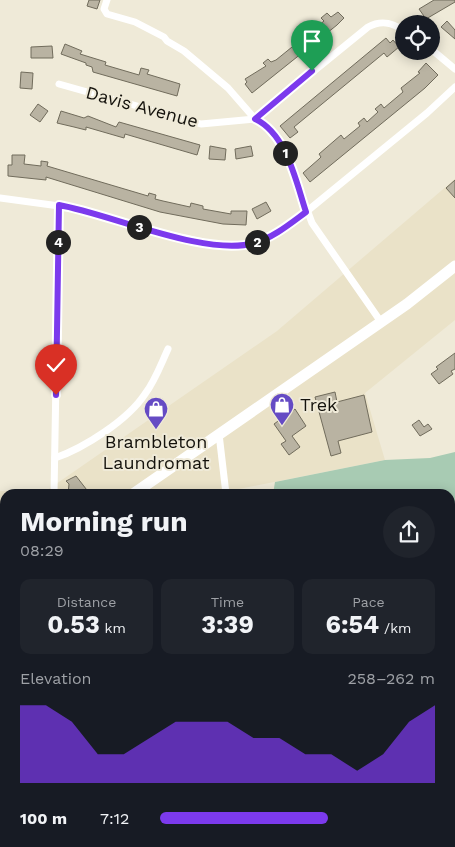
<!DOCTYPE html>
<html lang="en">
<head>
<meta charset="utf-8">
<style>
  :root { --surface:#171b24; --page:#20242c; --text:#f1f3f6; --muted:#9ea1a6; --accent:#7c3aed }
  body { margin:0; font-family:"Work Sans",sans-serif; background:var(--page); color:var(--text); height:100vh; display:flex; flex-direction:column; font-size:19px; white-space:nowrap }
  * { box-sizing:border-box; margin:0 }
  p { font-size:16px; color:var(--muted) }
  .icon { flex:none; width:28px; height:28px; fill:none; stroke:currentColor; stroke-width:2; stroke-linecap:round; stroke-linejoin:round }
  .map { position:relative; flex:1; overflow:hidden }
  .details { position:absolute; left:0px; top:489px; width:455px; height:359px; display:flex; flex-direction:column; background:var(--surface); border-radius:15px 15px 0 0; box-shadow:0 2px 12px #0003 }
  .details>* { flex:none }
  .buttons { position:absolute; left:395px; top:15px; display:grid; gap:10px }
  .buttons a { display:grid; place-items:center; width:45px; height:45px; border-radius:50%; background:var(--surface); box-shadow:0 2px 12px #0003; font-size:25px }
  .pin { position:absolute; display:grid; place-items:center; width:42px; height:42px; color:#fff; margin:-51px -21px; border-radius:50% 50% 50% 0; rotate:-45deg; box-shadow:0 0 5px #0007 }
  .pin .icon { rotate:45deg }
  .km { position:absolute; width:25px; height:25px; margin:-12px; border-radius:50%; background:#222; color:#fff; font-size:14px; line-height:25px; text-align:center }
  .round { display:grid; place-items:center; flex:none; width:52px; height:52px; border-radius:26px; background:var(--page) }
  .head { display:flex; align-items:center; justify-content:space-between; height:85px; padding:0 20px }
  h1 { font-size:28px; font-weight:700; line-height:38px }
  .stats { display:grid; grid-template-columns:repeat(3,1fr); gap:8px; height:85px; padding:5px 20px }
  .stats div { display:grid; align-content:center; border-radius:10px; background:var(--page); text-align:center }
  .stats b { font-size:25px; font-weight:700 }
  .stats small { font-size:14px; font-weight:400 }
  .stats p { font-size:14px }
  .chart { height:140px; padding:10px 20px }
  .chart p { display:flex; justify-content:space-between }
  .chart svg { width:100%; height:90px; margin-top:5px; fill:var(--accent); opacity:.7 }
  ul { padding:0 20px; list-style:none; font-size:16px }
  li { display:grid; grid-template-columns:80px 60px 1fr; align-items:center; height:38px }
  li i { height:12px; border-radius:6px; background:var(--accent) }
  .map>svg:first-child { display:block }
  .built { fill:#eae2c8 }
  .green { fill:#a8cbb3 }
  .building { fill:#b9b3a2; stroke:#716c5c }
  .lines { fill:none; stroke-linecap:round; stroke-linejoin:round }
  .street { stroke:#fff; stroke-width:7 }
  .primary { stroke:#fff; stroke-width:11 }
  .route-casing { stroke:#fff; stroke-width:10 }
  .route { stroke:#7c3aed; stroke-width:6 }
  .labels { text-anchor:middle; stroke-width:4; stroke-linejoin:round; paint-order:stroke }
  .street-label { font-size:18px; fill:#14120c; stroke:#efead8 }
  .poi-label { font-size:18px; fill:#14120c; stroke:#efead8; text-anchor:start }
</style>
</head>
<body>
<div class="map">
<svg width="455" height="847" viewBox="0 0 455 847">
  <rect width="100%" height="100%" fill="#efead8"/>
  <!-- built -->
  <polygon class="built" points="455,179 455,320 365,393 385,460 239,489 230,494 5,494 5,675 0,678 0,491 43,493 277,331"/>
  <!-- green -->
  <polygon class="green" points="455,452 455,724 450,723 450,494 273,494 275,482 385,460 430,458"/>
  <!-- building -->
  <g class="building">
    <polygon points="89,0 100,0 97,9 87,6"/>
    <polygon points="434,0 455,0 455,2 426,19 419,9"/>
    <polygon points="338,12 344,18 337,25 252,93 245,84 247,82 245,79 266,66 263,63 268,59 271,62 276,60 324,21 321,18 327,13 331,17"/>
    <polygon points="447,21 455,30 455,39 441,27"/>
    <polygon points="386,38 390,43 393,40 399,47 387,57 384,53 294,127 298,132 290,138 280,126"/>
    <polygon points="65,44 82,51 80,54 106,62 105,65 139,75 141,68 149,70 147,74 180,84 177,96 93,72 92,67 86,65 86,63 61,54"/>
    <polygon points="52,46 53,58 31,58 31,47"/>
    <polygon points="426,63 438,75 425,88 310,182 303,173 319,159 321,157 319,154 341,135 344,139 360,126 358,123 364,118 367,122 378,112 375,109 381,104 384,108 403,92 401,88 420,73 418,72"/>
    <polygon points="21,72 33,73 32,89 20,88"/>
    <polygon points="38,104 48,111 40,122 30,115"/>
    <polygon points="61,111 84,118 88,116 116,127 119,122 200,145 197,155 125,134 124,138 86,127 86,130 74,127 57,123"/>
    <polygon points="210,146 226,149 225,160 209,159"/>
    <polygon points="251,146 253,156 236,159 235,149"/>
    <polygon points="12,155 25,155 24,164 41,166 41,161 48,162 47,166 148,196 149,193 156,195 155,199 163,201 190,207 191,203 203,206 203,209 231,214 231,211 247,211 246,225 223,224 160,212 46,177 46,180 8,176 8,165 12,165"/>
    <polygon points="455,180 455,198 446,188"/>
    <polygon points="266,202 271,211 257,219 252,209"/>
    <polygon points="455,353 455,369 451,371 453,374 439,384 431,374 438,369 436,367"/>
    <polygon points="335,392 337,402 364,395 372,432 338,441 341,453 331,456 315,397"/>
    <polygon points="295,409 306,426 292,436 300,447 289,455 281,444 286,441 274,424"/>
    <polygon points="419,420 424,427 428,424 432,429 420,436 412,425"/>
    <polygon points="76,476 90,494 68,494 69,484 66,481"/>
  </g>
  <g class="lines">
    <!-- street -->
    <g class="street">
      <polyline points="107,0 104,9 107,14 135,22 164,37 167,41 184,51 228,88 255,119 266,127 276,139 289,161 312,223 381,322"/>
      <polyline points="431,49 455,69"/>
      <path d="M59,84L201,124L255,119L368,27C381,20 392,22 404,31"/>
      <polyline points="0,198 74,208 169,235 212,244 230,246 255,243 274,234 306,212 427,113 455,87"/>
      <polyline points="219,434 226,494"/>
      <path d="M55,458C84,448 128,420 145,394C155,381 161,364 168,349"/>
      <polyline points="54,494 59,205"/>
      <polyline points="0,786 5,783"/>
      <polyline points="450,792 455,793"/>
      <polyline points="450,820 455,808"/>
      <polyline points="264,842 265,847"/>
      <polyline points="133,847 134,842"/>
      <polyline points="439,847 441,842"/>
    </g>
    <!-- primary -->
    <g class="primary">
      <polyline points="133,494 407,304 455,266"/>
      <polyline points="0,585 5,581"/>
    </g>
  </g>
  <g class="lines">
    <defs>
      <path id="route" d="M56,395L59,205C110,214 206,257 254,243C273,238 291,223 306,212C296,182 287,134 255,119L312,71"/>
    </defs>
    <!-- route casing -->
    <use href="#route" class="route-casing"/>
    <!-- route -->
    <use href="#route" class="route"/>
  </g>
  <!-- icons -->
  <defs>
    <symbol id="shop-pin" viewBox="-11 -11 22 30"><path d="M0 17L-7.5 6A9.5 9.5 0 1 1 7.5 6Z" fill="#654bc4" stroke="#efead8"/><path d="M-5-2.5h2.3a2.7 3.5 0 0 1 5.4 0H5L5.5 6h-11ZM-1.5-2.5h3a1.5 2.3 0 0 0-3 0Z" fill="#fff"/></symbol>
  </defs>
  <g fill-rule="evenodd">
    <use href="#shop-pin" x="268" y="391" width="28" height="38"/>
    <use href="#shop-pin" x="142" y="395" width="28" height="38"/>
  </g>
  <g class="labels">
    <!-- street labels -->
    <g class="street-label">
      <text transform="translate(142 107) rotate(15)" y="6">Davis Avenue</text>
    </g>
    <!-- poi labels -->
    <g class="poi-label">
      <text x="300" y="411">Trek</text>
      <text x="156" y="448" text-anchor="middle">Brambleton<tspan x="156" dy="21">Laundromat</tspan></text>
    </g>
  </g>
</svg>
<div class="buttons">
<a><svg class="icon" aria-label="locate" viewBox="0 0 24 24"><circle cx="12" cy="12" r="6"/><path d="M12 2v4M12 18v4M2 12h4M18 12h4"/></svg></a>
</div>
<div class="pin" style="left:312px;top:71px;background:#1e9e55"><svg class="icon" aria-label="arrive" viewBox="0 0 24 24"><path d="M6 21V4h12l-3 4 3 4H6"/></svg></div>
<div class="pin" style="left:56px;top:395px;background:#d93025"><svg class="icon" aria-label="check" viewBox="0 0 24 24"><path d="M5 12l5 5 9-10"/></svg></div>
<b class="km" style="left:285px;top:153px">1</b>
<b class="km" style="left:257px;top:242px">2</b>
<b class="km" style="left:139px;top:227px">3</b>
<b class="km" style="left:58px;top:242px">4</b>
<section class="details">
<div class="head"><div><h1>Morning run</h1><p>08:29</p></div><a class="round"><svg class="icon" aria-label="share" viewBox="0 0 24 24"><path d="M12 15V3M7 8l5-5 5 5M5 13v7h14v-7"/></svg></a></div>
<div class="stats">
<div><p>Distance</p><b>0.53<small> km</small></b></div>
<div><p>Time</p><b>3:39</b></div>
<div><p>Pace</p><b>6:54<small> /km</small></b></div>
</div>
<div class="chart"><p><span>Elevation</span>258–262 m</p>
<svg viewBox="0 0 160 44" preserveAspectRatio="none"><path d="M0 44V6L10 6L20 14L30 30L40 30L50 22L60 14L70 14L80 14L90 22L100 22L110 30L120 30L130 38L140 30L150 14L160 6V44z"/></svg>
</div>
<ul>
<li><b>100 m</b>7:12<i style="width:61%"></i></li>
</ul>
</section>
</div>
</body>
</html>
